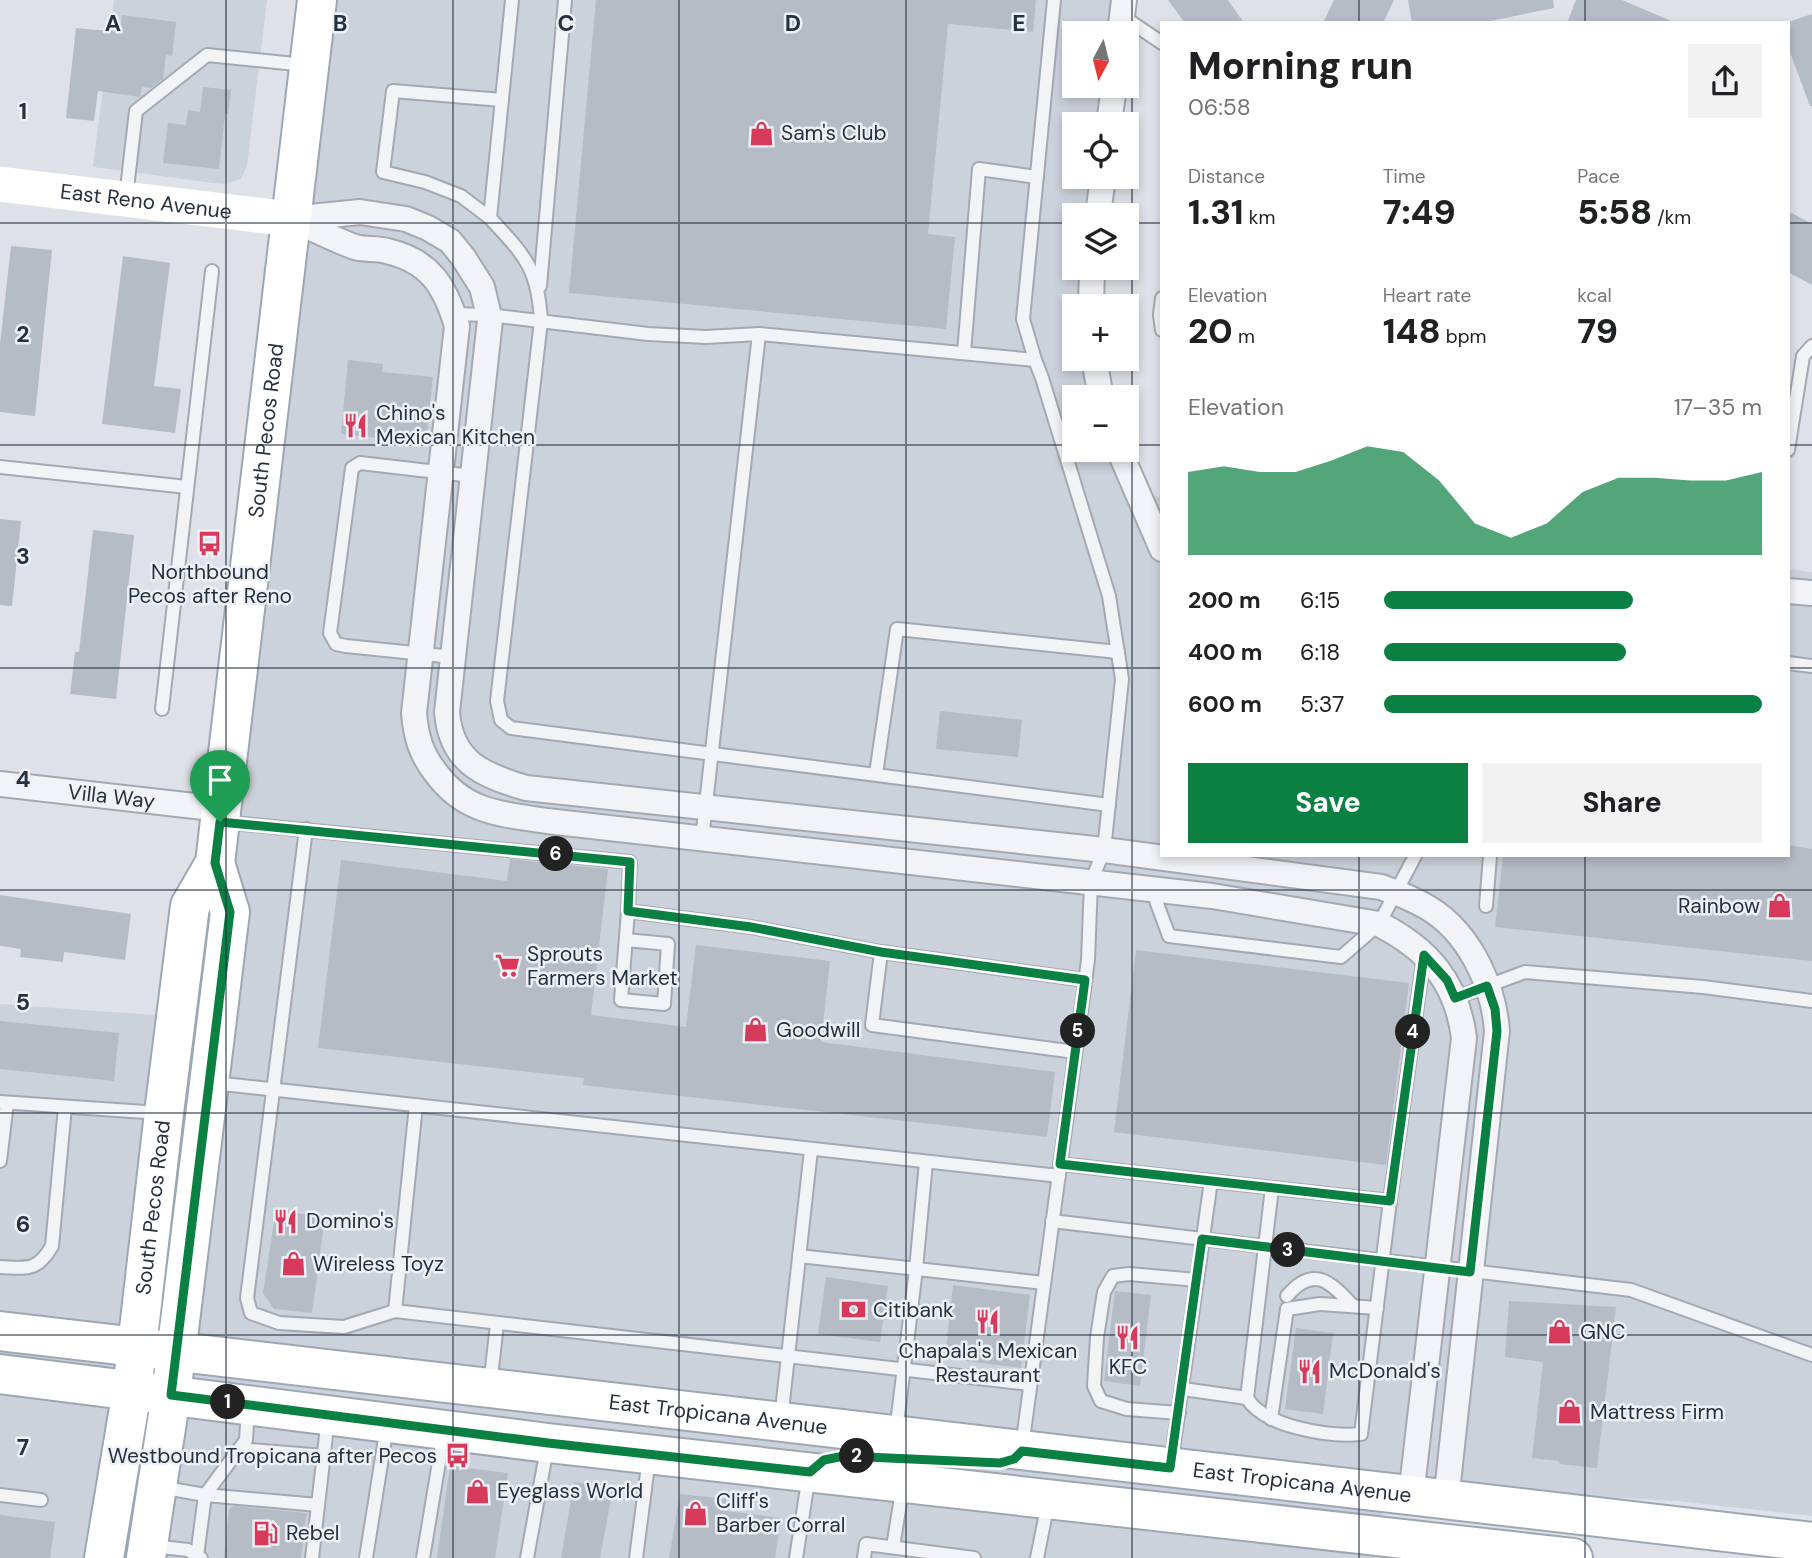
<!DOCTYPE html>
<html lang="en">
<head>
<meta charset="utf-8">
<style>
  :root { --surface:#fff; --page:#f2f2f2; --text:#202124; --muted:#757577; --accent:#0b8043 }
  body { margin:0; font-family:"DM Sans",sans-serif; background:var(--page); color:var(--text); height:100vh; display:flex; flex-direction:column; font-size:26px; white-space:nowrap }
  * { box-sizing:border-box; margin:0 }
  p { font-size:23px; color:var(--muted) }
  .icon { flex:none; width:38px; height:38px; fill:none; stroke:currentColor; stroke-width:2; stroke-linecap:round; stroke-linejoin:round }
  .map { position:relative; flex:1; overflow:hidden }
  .drawer { position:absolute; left:1160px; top:21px; width:630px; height:836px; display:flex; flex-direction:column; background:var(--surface); border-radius:0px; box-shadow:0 4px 10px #0003 }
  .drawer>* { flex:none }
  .needle { width:46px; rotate:187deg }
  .fabs { position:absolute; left:1062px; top:21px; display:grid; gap:14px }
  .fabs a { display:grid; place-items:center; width:77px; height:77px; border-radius:0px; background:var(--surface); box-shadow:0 4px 10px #0003; font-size:35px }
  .pin { position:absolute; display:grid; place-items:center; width:60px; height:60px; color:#fff; margin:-72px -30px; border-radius:50% 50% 50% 0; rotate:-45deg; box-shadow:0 0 7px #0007 }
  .pin .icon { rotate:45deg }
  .km { position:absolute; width:35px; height:35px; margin:-18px; border-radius:50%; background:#222; color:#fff; font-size:19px; line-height:35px; text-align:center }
  .round { display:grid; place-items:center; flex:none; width:74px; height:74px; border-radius:0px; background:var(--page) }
  .headline { display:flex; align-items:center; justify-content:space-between; height:119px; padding:0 28px }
  h1 { font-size:38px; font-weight:800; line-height:52px }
  .figures { display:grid; grid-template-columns:repeat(3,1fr); gap:10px; height:119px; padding:7px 28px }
  .figures div { display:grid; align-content:center }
  .figures b { font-size:35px; font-weight:800 }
  .figures small { font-size:19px; font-weight:400 }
  .figures p { font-size:19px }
  .chart { height:196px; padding:14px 28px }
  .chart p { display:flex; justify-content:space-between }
  .chart svg { width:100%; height:126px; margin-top:7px; fill:var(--accent); opacity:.7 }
  .cta { display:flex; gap:14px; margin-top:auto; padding:14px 28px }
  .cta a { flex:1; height:80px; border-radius:0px; background:var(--accent); color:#fff; font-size:28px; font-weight:800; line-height:80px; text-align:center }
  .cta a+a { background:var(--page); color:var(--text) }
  ul { padding:0 28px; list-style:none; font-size:23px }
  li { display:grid; grid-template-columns:112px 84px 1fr; align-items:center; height:52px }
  li i { height:18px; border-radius:9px; background:var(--accent) }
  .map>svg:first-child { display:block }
  .built { fill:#ccd2db }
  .building { fill:#b5bcc6 }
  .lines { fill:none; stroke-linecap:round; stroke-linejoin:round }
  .lane-casing { stroke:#a3a9b2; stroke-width:16 }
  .street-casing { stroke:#a3a9b2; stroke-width:28 }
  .primary-casing { stroke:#9ca7b5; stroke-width:42 }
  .lane { stroke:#f1f3f6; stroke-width:12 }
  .street { stroke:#f1f3f6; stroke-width:24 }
  .secondary { stroke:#fff; stroke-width:35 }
  .primary { stroke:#fff; stroke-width:38 }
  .route-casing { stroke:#fff; stroke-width:14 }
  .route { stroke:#0b8043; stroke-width:9 }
  .grid { fill:none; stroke:#263140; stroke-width:2; stroke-opacity:0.55 }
  .labels { text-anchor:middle; stroke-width:5; stroke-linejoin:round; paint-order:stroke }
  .poi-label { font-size:21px; fill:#263140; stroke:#edf1f6; text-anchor:start }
  .street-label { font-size:21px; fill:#263140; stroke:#edf1f6 }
  .grid-label { font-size:23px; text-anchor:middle; font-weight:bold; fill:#263140; stroke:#edf1f6; stroke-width:5; stroke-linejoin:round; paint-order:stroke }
</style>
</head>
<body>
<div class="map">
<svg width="1812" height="1558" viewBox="0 0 1812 1558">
  <rect width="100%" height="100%" fill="#dee2e8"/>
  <!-- built -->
  <g class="built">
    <polygon points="114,0 267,0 247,166 241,179 224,184 213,183 93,167"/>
    <polygon points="313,0 1124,0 1120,33 1074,33 1074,86 1114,86 1109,124 1074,124 1074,177 1103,177 1098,215 1074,215 1074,268 1092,268 1091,306 1074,306 1074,359 1094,359 1101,397 1074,397 1074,450 1119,450 1140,494 1162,497 1162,856 1788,856 1789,569 1812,572 1812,1516 1678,1501 1434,1488 1389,1483 1374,1558 0,1558 0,1004 155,1015 114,1361 176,1369"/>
  </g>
  <!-- building -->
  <g class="building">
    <polygon points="596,0 1036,0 1033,32 948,24 928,234 955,237 946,329 569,293"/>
    <polygon points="1168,0 1228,0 1244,23 1185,23"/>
    <polygon points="1334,0 1394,0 1383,23 1323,23"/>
    <polygon points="1408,0 1553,0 1554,8 1480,23 1412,23"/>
    <polygon points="1576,0 1622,0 1676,23 1567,23"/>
    <polygon points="1812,14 1812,106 1810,106 1788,47 1788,22"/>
    <polygon points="122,15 176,22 172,56 166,55 163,79 151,88 142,87 140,97 98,91 94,121 66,118 76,28 120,32"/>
    <polygon points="203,87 231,90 228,114 225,114 219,169 163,163 168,123 186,125 188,110 200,112"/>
    <polygon points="1788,211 1812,224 1812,285 1788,272"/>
    <polygon points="11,246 52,250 35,416 0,412 0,344"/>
    <polygon points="123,256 170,263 154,386 181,389 175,433 102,424"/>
    <polygon points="348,360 383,364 382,372 433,377 426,443 341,434"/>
    <polygon points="0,519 21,521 12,606 0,605"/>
    <polygon points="93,530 134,535 116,699 70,694 75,652 79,652"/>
    <polygon points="940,711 1022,720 1018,757 936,749"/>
    <polygon points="1788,845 1812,849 1812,961 1495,927 1503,856 1788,856"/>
    <polygon points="510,859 608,869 591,1015 686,1027 696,945 830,961 821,1042 1055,1072 1047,1137 583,1085 584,1078 318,1048 341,860 507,881"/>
    <polygon points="0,895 131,914 125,960 64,952 63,962 20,957 21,949 0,946"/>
    <polygon points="1136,950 1409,983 1386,1165 1114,1132"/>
    <polygon points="0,1021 119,1033 114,1081 0,1069"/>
    <polygon points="276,1210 325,1217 312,1313 274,1309 263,1293"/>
    <polygon points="826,1277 888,1286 880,1342 818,1334"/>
    <polygon points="953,1285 1030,1295 1021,1368 958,1360 946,1348"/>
    <polygon points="1115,1291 1151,1295 1140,1386 1104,1381"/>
    <polygon points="1509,1301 1616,1307 1597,1468 1560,1464 1559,1461 1532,1458 1543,1362 1505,1357"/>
    <polygon points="1296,1328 1333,1333 1323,1414 1285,1409"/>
    <polygon points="450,1466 508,1473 495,1558 437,1558"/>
    <polygon points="574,1482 613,1488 600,1558 561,1558"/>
    <polygon points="680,1494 727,1499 726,1511 781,1518 775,1558 669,1558"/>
    <polygon points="234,1506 307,1513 301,1558 224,1558 229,1509"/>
    <polygon points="0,1515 55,1522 50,1558 0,1558"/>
  </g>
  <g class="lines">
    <defs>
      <g id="lane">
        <path d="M512,0L490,218C525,256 538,268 541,321L497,701L501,720L511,728L1109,805"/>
        <polyline points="1122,16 1162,43"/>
        <polyline points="126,197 136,111 207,55 305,65"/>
        <polyline points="490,218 461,196 425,182 383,172 393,91 502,100"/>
        <polyline points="540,286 565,0"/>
        <polyline points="1162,298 1160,315 1162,330"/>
        <polyline points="454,314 489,315 648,334 706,337 759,334 1035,360 1042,378 1109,596 1122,679 1104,850 1091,882 1088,960 1022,1447"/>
        <polyline points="964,353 979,169 1037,177"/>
        <polyline points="1035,360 1023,319 1054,0"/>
        <polyline points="1788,450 1803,356 1812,346"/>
        <polyline points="0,467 187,487"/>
        <polyline points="453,657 346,646 336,644 330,633 352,468 360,463 472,476"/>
        <polyline points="1788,663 1812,666"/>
        <polyline points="162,709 212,271"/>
        <polyline points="876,774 897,629 1118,652"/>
        <polyline points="223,822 630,862 628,911"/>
        <polyline points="306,829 247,1298 251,1313 279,1323 344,1327 395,1311"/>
        <polyline points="702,839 759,334"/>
        <polyline points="1152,890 1169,936 1341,957 1379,924 1415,856"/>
        <polyline points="1486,906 1490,856"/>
        <polyline points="626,940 668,944 664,1004 621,1000 628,911 751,927 881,952"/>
        <polyline points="1455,998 1525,972 1703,987 1812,1001"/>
        <polyline points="1075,1052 872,1025 881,952 1085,980"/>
        <polyline points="214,1083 1059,1176"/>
        <polyline points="0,1102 160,1113"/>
        <polyline points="416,1105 395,1311 1030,1384"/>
        <polyline points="0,1161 7,1103"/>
        <polyline points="1060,1164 1390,1201"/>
        <path d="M1272,1188L1247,1398C1264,1427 1329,1437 1361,1434L1390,1201L1424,955"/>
        <polyline points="1052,1221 1631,1290 1812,1355"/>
        <polyline points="799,1256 1044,1283"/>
        <path d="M0,1267C27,1268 37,1272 52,1246L65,1107"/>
        <path d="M1287,1296C1313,1265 1330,1281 1352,1305"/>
        <polyline points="490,1386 497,1324"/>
        <polyline points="1183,1389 1247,1398"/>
        <polyline points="1179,1413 1127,1409 1101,1401 1094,1386 1097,1337 1104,1292 1113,1276 1129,1274 1197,1280"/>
        <polyline points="781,1419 811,1150"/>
        <polyline points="1271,1419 1287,1309 1320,1304 1377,1308"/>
        <polyline points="896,1432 916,1269 926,1162"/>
        <polyline points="239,1449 324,1456"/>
        <polyline points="1171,1464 1211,1181"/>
        <polyline points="160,1487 205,1495 246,1440 248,1408"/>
        <polyline points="0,1495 41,1500"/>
        <polyline points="152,1546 188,1550 201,1558"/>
        <polyline points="893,1547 903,1485"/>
        <polyline points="197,1556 205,1495 318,1505"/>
        <polyline points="312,1558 328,1418"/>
        <polyline points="366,1558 387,1426"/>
        <polyline points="423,1558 444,1432"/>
        <polyline points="527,1558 547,1448"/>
        <polyline points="636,1558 649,1458"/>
        <polyline points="796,1558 809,1475"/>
        <polyline points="864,1558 866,1544 974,1558"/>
        <polyline points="1037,1558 1048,1503"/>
      </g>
      <g id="street">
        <polyline points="1120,33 1124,0"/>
        <polyline points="1109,124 1114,86"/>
        <polyline points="1098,215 1103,177"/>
        <path d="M291,219L360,212L406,219L428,228L450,241L463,257L482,287L490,320L447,712C451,762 482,775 526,788L1104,850L1381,887C1400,894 1419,901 1436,913C1472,939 1494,988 1497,1031L1446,1501"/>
        <path d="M295,221C315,229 334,240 355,247C365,250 377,248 387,251C430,261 445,286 457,326L414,713C416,737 421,754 436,773C465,813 502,814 547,821L1212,896L1379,924C1428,949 1457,982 1464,1038L1411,1496"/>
        <polyline points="1091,306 1092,268"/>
        <polyline points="1094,359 1101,397"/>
        <polyline points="1119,450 1162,549"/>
        <polyline points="1788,591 1812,593"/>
        <path id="s1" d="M0,784L221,809"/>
      </g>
      <g id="primary">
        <path id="s3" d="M0,1331L1812,1542"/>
        <polyline points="0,1374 548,1443 1573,1558"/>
        <path id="s4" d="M104,1558L132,1390L164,1113L190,906L215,863L317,0"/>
        <polyline points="146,1558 171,1395 230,912 215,863"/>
      </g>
    </defs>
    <!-- lane casing -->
    <use href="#lane" class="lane-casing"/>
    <!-- street casing -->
    <use href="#street" class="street-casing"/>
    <!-- primary casing -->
    <use href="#primary" class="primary-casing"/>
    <!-- lane -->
    <use href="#lane" class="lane"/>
    <!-- street -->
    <use href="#street" class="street"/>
    <!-- secondary -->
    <path class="secondary" id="s2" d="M0,184L291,219"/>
    <!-- primary -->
    <use href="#primary" class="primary"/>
  </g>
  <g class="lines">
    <defs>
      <polygon id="route" points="220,822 630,862 628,911 751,927 881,952 1085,980 1060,1164 1390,1201 1424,955 1447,980 1455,998 1487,986 1495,1009 1497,1031 1470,1272 1202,1239 1170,1468 1022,1451 1014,1459 1000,1463 844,1456 824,1460 810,1472 548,1443 171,1395 230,912 215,863"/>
    </defs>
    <!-- route casing -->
    <use href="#route" class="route-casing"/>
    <!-- route -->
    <use href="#route" class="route"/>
  </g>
  <!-- grid -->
  <path class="grid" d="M226,0V1558M453,0V1558M679,0V1558M906,0V1558M1132,0V1558M1359,0V23M1585,0V23M0,223H1074M1127,223H1162M1788,223H1812M0,445H1074M1127,445H1162M1788,445H1812M0,668H1162M1788,668H1812M1359,856V1558M1585,856V1558M0,890H1812M0,1113H1812M0,1335H1812"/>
  <!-- icons -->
  <defs>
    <symbol id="shop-bare" viewBox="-9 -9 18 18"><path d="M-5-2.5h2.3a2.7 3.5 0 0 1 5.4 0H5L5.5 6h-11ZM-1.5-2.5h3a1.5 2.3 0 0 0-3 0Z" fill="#d7395a" stroke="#edf1f6" stroke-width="2.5" paint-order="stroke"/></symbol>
    <symbol id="restaurant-bare" viewBox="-9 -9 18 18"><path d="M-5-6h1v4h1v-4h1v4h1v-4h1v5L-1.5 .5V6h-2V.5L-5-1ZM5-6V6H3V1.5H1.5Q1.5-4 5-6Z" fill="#d7395a" stroke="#edf1f6" stroke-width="2.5" paint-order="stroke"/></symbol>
    <symbol id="bus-bare" viewBox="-9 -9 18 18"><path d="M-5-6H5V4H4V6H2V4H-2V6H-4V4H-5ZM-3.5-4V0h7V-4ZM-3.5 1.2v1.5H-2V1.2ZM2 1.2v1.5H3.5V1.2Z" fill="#d7395a" stroke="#edf1f6" stroke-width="2.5" paint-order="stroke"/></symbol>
    <symbol id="supermarket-bare" viewBox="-9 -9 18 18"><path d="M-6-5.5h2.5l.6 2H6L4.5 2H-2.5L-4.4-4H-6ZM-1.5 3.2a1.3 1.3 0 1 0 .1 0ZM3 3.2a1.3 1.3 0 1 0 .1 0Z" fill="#d7395a" stroke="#edf1f6" stroke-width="2.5" paint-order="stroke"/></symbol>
    <symbol id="bank-bare" viewBox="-9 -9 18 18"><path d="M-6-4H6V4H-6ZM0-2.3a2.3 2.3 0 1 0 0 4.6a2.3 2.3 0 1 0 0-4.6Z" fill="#d7395a" stroke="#edf1f6" stroke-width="2.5" paint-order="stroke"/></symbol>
    <symbol id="fuel-bare" viewBox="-9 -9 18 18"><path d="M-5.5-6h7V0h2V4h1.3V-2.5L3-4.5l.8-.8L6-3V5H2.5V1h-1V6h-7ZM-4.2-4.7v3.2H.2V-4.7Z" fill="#d7395a" stroke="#edf1f6" stroke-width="2.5" paint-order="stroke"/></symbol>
  </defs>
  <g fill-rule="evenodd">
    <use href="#shop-bare" x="744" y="116" width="35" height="35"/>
    <use href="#restaurant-bare" x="338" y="408" width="35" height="35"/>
    <use href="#bus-bare" x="192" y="526" width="35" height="35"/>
    <use href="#shop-bare" x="1762" y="888" width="35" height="35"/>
    <use href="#supermarket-bare" x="490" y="948" width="35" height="35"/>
    <use href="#shop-bare" x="738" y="1012" width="35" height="35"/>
    <use href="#restaurant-bare" x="268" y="1204" width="35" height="35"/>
    <use href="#shop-bare" x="276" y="1246" width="35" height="35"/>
    <use href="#bank-bare" x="836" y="1292" width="35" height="35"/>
    <use href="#restaurant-bare" x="970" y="1304" width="35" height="35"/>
    <use href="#shop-bare" x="1542" y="1314" width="35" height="35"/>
    <use href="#restaurant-bare" x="1110" y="1320" width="35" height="35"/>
    <use href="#restaurant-bare" x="1292" y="1354" width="35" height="35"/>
    <use href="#shop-bare" x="1552" y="1394" width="35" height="35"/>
    <use href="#bus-bare" x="440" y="1438" width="35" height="35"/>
    <use href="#shop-bare" x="460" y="1474" width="35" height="35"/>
    <use href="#shop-bare" x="678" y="1496" width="35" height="35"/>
    <use href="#fuel-bare" x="248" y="1516" width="35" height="35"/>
  </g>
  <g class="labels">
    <!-- poi labels -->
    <g class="poi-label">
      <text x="781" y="140">Sam's Club</text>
      <text x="376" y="420">Chino's<tspan x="376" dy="24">Mexican Kitchen</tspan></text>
      <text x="210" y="579" text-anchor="middle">Northbound<tspan x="210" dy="24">Pecos after Reno</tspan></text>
      <text x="1760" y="913" text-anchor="end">Rainbow</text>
      <text x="527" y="961">Sprouts<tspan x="527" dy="24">Farmers Market</tspan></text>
      <text x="776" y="1037">Goodwill</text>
      <text x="306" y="1228">Domino's</text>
      <text x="313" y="1271">Wireless Toyz</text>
      <text x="873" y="1317">Citibank</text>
      <text x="1580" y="1339">GNC</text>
      <text x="988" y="1358" text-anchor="middle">Chapala's Mexican<tspan x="988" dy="24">Restaurant</tspan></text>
      <text x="1128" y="1374" text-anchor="middle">KFC</text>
      <text x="1329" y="1378">McDonald's</text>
      <text x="1590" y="1419">Mattress Firm</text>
      <text x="437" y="1463" text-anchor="end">Westbound Tropicana after Pecos</text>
      <text x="497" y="1498">Eyeglass World</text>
      <text x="716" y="1508">Cliff's<tspan x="716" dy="24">Barber Corral</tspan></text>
      <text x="286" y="1540">Rebel</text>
    </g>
    <!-- street labels -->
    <g class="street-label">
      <text dy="7" stroke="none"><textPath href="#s2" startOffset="147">East Reno Avenue</textPath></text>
      <text dy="7" stroke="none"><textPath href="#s4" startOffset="1143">South Pecos Road</textPath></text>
      <text dy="7" stroke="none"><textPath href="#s1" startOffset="112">Villa Way</textPath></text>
      <text dy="7" stroke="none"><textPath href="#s4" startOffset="354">South Pecos Road</textPath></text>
      <text dy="7" stroke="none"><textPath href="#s3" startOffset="723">East Tropicana Avenue</textPath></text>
      <text dy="7" stroke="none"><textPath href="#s3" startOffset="1311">East Tropicana Avenue</textPath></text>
    </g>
  </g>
  <g class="grid-label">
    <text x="113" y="31">A</text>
    <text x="340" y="31">B</text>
    <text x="566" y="31">C</text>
    <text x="793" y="31">D</text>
    <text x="1019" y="31">E</text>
    <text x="23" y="119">1</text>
    <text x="23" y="342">2</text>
    <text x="23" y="564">3</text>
    <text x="23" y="787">4</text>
    <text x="23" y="1010">5</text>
    <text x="23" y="1232">6</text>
    <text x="23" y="1455">7</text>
  </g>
</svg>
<div class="fabs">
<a><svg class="needle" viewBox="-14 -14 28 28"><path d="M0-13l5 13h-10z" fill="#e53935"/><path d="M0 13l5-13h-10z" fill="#757577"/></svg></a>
<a><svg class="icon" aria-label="locate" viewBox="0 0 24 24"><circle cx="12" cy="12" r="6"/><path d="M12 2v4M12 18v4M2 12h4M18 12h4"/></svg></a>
<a><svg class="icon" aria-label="layers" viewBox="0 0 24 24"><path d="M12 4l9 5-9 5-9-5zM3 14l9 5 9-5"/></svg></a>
<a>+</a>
<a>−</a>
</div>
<div class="pin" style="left:220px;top:822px;background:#1e9e55"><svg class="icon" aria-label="arrive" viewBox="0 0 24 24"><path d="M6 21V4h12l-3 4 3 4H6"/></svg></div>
<b class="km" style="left:228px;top:1402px">1</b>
<b class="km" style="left:857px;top:1456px">2</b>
<b class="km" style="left:1288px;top:1250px">3</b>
<b class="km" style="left:1413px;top:1032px">4</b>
<b class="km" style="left:1078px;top:1031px">5</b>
<b class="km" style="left:556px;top:854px">6</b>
<section class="drawer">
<div class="headline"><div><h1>Morning run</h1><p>06:58</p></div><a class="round"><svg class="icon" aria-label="share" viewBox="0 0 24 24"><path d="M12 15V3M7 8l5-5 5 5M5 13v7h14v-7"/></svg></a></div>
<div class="figures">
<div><p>Distance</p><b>1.31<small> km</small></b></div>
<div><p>Time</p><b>7:49</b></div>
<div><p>Pace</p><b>5:58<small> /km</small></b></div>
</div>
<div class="figures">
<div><p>Elevation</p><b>20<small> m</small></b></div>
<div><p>Heart rate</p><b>148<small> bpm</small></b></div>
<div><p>kcal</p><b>79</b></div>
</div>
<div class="chart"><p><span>Elevation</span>17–35 m</p>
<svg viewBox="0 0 160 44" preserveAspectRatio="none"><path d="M0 44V15L10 13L20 15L30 15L40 11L50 6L60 8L70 18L80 33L90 38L100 33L110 22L120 17L130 17L140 18L150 18L160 15V44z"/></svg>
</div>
<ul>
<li><b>200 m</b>6:15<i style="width:66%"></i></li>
<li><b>400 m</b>6:18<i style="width:64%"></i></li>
<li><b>600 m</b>5:37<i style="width:100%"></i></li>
</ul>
<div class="cta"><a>Save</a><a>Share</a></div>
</section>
</div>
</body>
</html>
